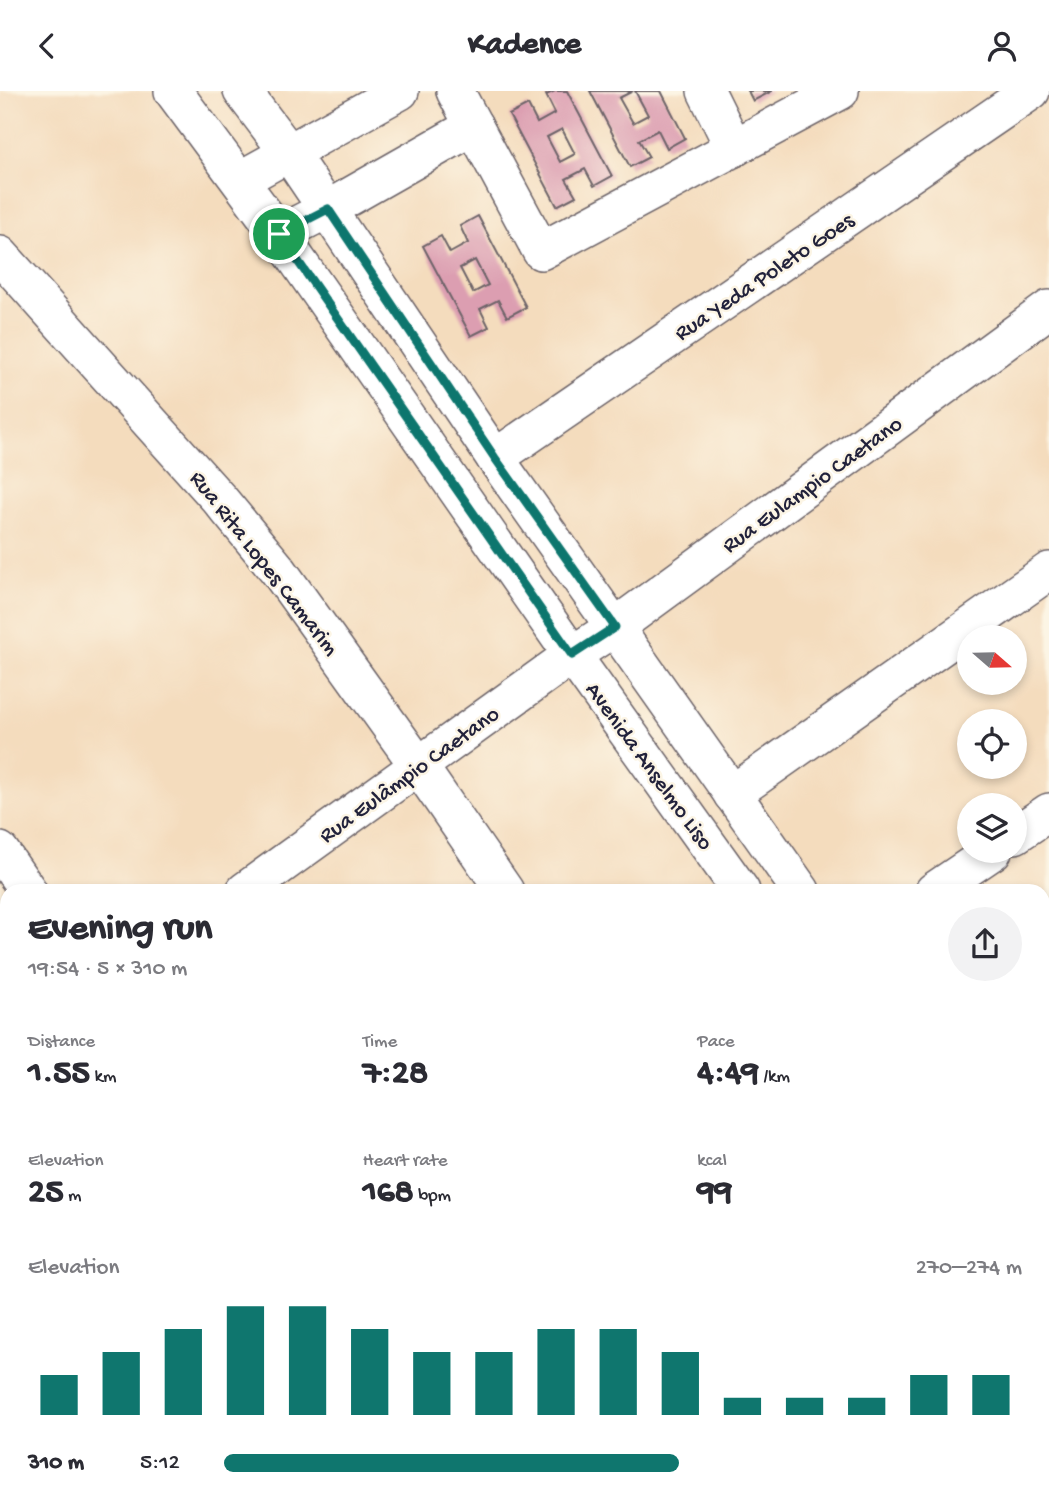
<!DOCTYPE html>
<html lang="en">
<head>
<meta charset="utf-8">
<style>
  :root { --surface:#fff; --page:#f2f2f3; --text:#2b2b33; --muted:#7c7c81; --accent:#0f766e }
  body { margin:0; font-family:"Gochi Hand",sans-serif; background:var(--page); color:var(--text); height:100vh; display:flex; flex-direction:column; font-size:26px; white-space:nowrap }
  * { box-sizing:border-box; margin:0 }
  p { font-size:23px; color:var(--muted) }
  .icon { flex:none; width:38px; height:38px; fill:none; stroke:currentColor; stroke-width:2; stroke-linecap:round; stroke-linejoin:round }
  .map { position:relative; flex:1; overflow:hidden }
  .details { position:absolute; left:0px; top:793px; width:1050px; height:621px; display:flex; flex-direction:column; background:var(--surface); border-radius:21px 21px 0 0; box-shadow:0 4px 10px #0003 }
  .details>* { flex:none }
  .needle { width:46px; rotate:110deg }
  .buttons { position:absolute; left:957px; top:534px; display:grid; gap:14px }
  .buttons a { display:grid; place-items:center; width:70px; height:70px; border-radius:50%; background:var(--surface); box-shadow:0 4px 10px #0003; font-size:35px }
  .pin { position:absolute; display:grid; place-items:center; width:60px; height:60px; color:#fff; margin:-30px; border:4px solid #fff; border-radius:50%; box-shadow:0 2px 7px #0007 }
  .round { display:grid; place-items:center; flex:none; width:74px; height:74px; border-radius:37px; background:var(--page) }
  .headline { display:flex; align-items:center; justify-content:space-between; height:119px; padding:0 28px }
  h1 { font-size:38px; font-weight:700; line-height:52px }
  .figures { display:grid; grid-template-columns:repeat(3,1fr); gap:10px; height:119px; padding:7px 28px }
  .figures div { display:grid; align-content:center }
  .figures b { font-size:35px; font-weight:700 }
  .figures small { font-size:19px; font-weight:400 }
  .figures p { font-size:19px }
  .chart { height:196px; padding:14px 28px }
  .chart p { display:flex; justify-content:space-between }
  .chart svg { width:100%; height:126px; margin-top:7px; stroke:var(--accent); stroke-width:6 }
  ul { padding:0 28px; list-style:none; font-size:23px }
  li { display:grid; grid-template-columns:112px 84px 1fr; align-items:center; height:52px }
  li i { height:18px; border-radius:9px; background:var(--accent) }
  header { display:flex; justify-content:space-between; align-items:center; height:91px; padding:0 28px; background:var(--surface); font-size:32px; font-weight:700 }
  .map>svg:first-child { display:block }
  .building { fill:#dc9eb1; fill-rule:evenodd }
  .lines { fill:none; stroke-linecap:round; stroke-linejoin:round }
  .minor-casing { stroke:#6c6368; stroke-width:40 }
  .minor { stroke:#fff; stroke-width:37 }
  .route-casing { stroke:#fff; stroke-width:14 }
  .route { stroke:#0f766e; stroke-width:9 }
  .labels { text-anchor:middle; stroke-width:5; stroke-linejoin:round; paint-order:stroke }
  .street-label { font-size:23px; fill:#22223b; stroke:#fcf5e5 }
</style>
</head>
<body>
<header><svg class="icon" aria-label="back" viewBox="0 0 24 24"><path d="M15 5l-7 7 7 7"/></svg>Kadence<svg class="icon" aria-label="person" viewBox="0 0 24 24"><circle cx="12" cy="8" r="4"/><path d="M4 21q1-7 8-7t8 7"/></svg></header>
<div class="map">
<svg width="1049" height="1413" viewBox="0 0 1049 1413">
  <rect width="100%" height="100%" fill="#fcf5e5"/>
  <filter id="ink" filterUnits="userSpaceOnUse"><feTurbulence type="fractalNoise" baseFrequency=".0143" numOctaves="2"/><feDisplacementMap in="SourceGraphic" scale="14" xChannelSelector="R" yChannelSelector="G"/><feConvolveMatrix kernelMatrix="1 2 1 2 8 2 1 2 1" color-interpolation-filters="sRGB"/></filter>
  <filter id="wash" filterUnits="userSpaceOnUse"><feTurbulence type="fractalNoise" baseFrequency=".00686" numOctaves="4" result="noise"/><feDisplacementMap in="SourceGraphic" scale="28" xChannelSelector="R" yChannelSelector="G"/><feGaussianBlur stdDeviation="1.57" result="paint"/><feColorMatrix in="noise" values="0 0 0 0 0 0 0 0 0 0 0 0 0 0 0 0 0 1.4 0 .05"/><feComposite in="paint" operator="in"/></filter>
  <g filter="url(#wash)">
    <rect width="100%" height="100%" fill="#f4dcbd"/>
    <g id="blocks">
      <!-- building -->
      <g class="building">
        <path d="M555,0H567L612,85L594,95L585,78L566,88L576,105L557,115L509,24L528,14L537,32L555,22L546,4ZM562,38L575,63L560,71L547,46Z"/>
        <polygon points="590,0 633,0 619,7 633,32 648,24 635,0 661,0 685,47 667,57 658,39 639,49 649,66 630,76"/>
        <polygon points="748,0 772,0 753,10"/>
        <path d="M478,125L526,216L507,226L498,209L480,218L489,236L471,245L423,155L441,145L450,162L468,152L460,135ZM475,169L488,194L473,202L460,177Z"/>
      </g>
    </g>
  </g>
  <g filter="url(#ink)">
    <use href="#blocks" fill-opacity="0" stroke="#6c6368" stroke-width="2"/>
    <g class="lines">
      <defs>
        <g id="minor">
          <polyline points="173,0 279,143 572,564 741,800"/>
          <polyline points="242,0 289,62 495,367 801,800"/>
          <polyline points="455,0 541,160 840,0"/>
          <polyline points="706,0 734,57"/>
          <polyline points="240,89 400,0"/>
          <polyline points="279,143 328,118 474,35"/>
          <polyline points="0,164 220,409 278,479 418,674 505,800"/>
          <polyline points="495,367 1031,0"/>
          <polyline points="732,703 1049,480"/>
          <polyline points="1015,744 1049,721"/>
          <polyline points="0,760 28,800"/>
          <polyline points="245,800 572,564 615,536 1049,218"/>
          <polyline points="934,800 993,760"/>
          <polyline points="1043,977 1049,973"/>
          <polyline points="0,983 7,978"/>
          <polyline points="0,1085 7,1094"/>
          <polyline points="1043,1139 1049,1148"/>
          <polyline points="0,1216 7,1211"/>
          <polyline points="1043,1230 1049,1239"/>
          <polyline points="223,1407 227,1413"/>
          <polyline points="456,1407 460,1413"/>
          <polyline points="700,1407 704,1413"/>
          <polyline points="930,1407 934,1413"/>
          <polyline points="269,1413 283,1407"/>
        </g>
      </defs>
      <!-- minor casing -->
      <use href="#minor" class="minor-casing"/>
      <!-- minor -->
      <use href="#minor" class="minor"/>
    </g>
  </g>
  <g class="lines" filter="url(#ink)">
    <defs>
      <polygon id="route" points="328,118 495,367 615,536 572,564 279,143"/>
    </defs>
    <!-- route casing -->
    <use href="#route" class="route-casing"/>
    <!-- route -->
    <use href="#route" class="route"/>
  </g>
  <g class="labels">
    <!-- street labels -->
    <g class="street-label">
      <text transform="translate(763 184) rotate(-34)" y="8">Rua Yeda Poleto Goes</text>
      <text transform="translate(811 392) rotate(-36)" y="8">Rua Eulampio Caetano</text>
      <text transform="translate(266 471) rotate(52)" y="8">Rua Rita Lopes Camarim</text>
      <text transform="translate(651 674) rotate(54)" y="8">Avenida Anselmo Liso</text>
      <text transform="translate(408 682) rotate(-36)" y="8">Rua Eulâmpio Caetano</text>
    </g>
  </g>
</svg>
<div class="buttons">
<a><svg class="needle" viewBox="-14 -14 28 28"><path d="M0-13l5 13h-10z" fill="#e53935"/><path d="M0 13l5-13h-10z" fill="#7c7c81"/></svg></a>
<a><svg class="icon" aria-label="locate" viewBox="0 0 24 24"><circle cx="12" cy="12" r="6"/><path d="M12 2v4M12 18v4M2 12h4M18 12h4"/></svg></a>
<a><svg class="icon" aria-label="layers" viewBox="0 0 24 24"><path d="M12 4l9 5-9 5-9-5zM3 14l9 5 9-5"/></svg></a>
</div>
<div class="pin" style="left:279px;top:143px;background:#1e9e55"><svg class="icon" aria-label="arrive" viewBox="0 0 24 24"><path d="M6 21V4h12l-3 4 3 4H6"/></svg></div>
<section class="details">
<div class="headline"><div><h1>Evening run</h1><p>19:54 · 5 × 310 m</p></div><a class="round"><svg class="icon" aria-label="share" viewBox="0 0 24 24"><path d="M12 15V3M7 8l5-5 5 5M5 13v7h14v-7"/></svg></a></div>
<div class="figures">
<div><p>Distance</p><b>1.55<small> km</small></b></div>
<div><p>Time</p><b>7:28</b></div>
<div><p>Pace</p><b>4:49<small> /km</small></b></div>
</div>
<div class="figures">
<div><p>Elevation</p><b>25<small> m</small></b></div>
<div><p>Heart rate</p><b>168<small> bpm</small></b></div>
<div><p>kcal</p><b>99</b></div>
</div>
<div class="chart"><p><span>Elevation</span>270–274 m</p>
<svg viewBox="0 0 160 44" preserveAspectRatio="none"><path d="M5 44V30M15 44V22M25 44V14M35 44V6M45 44V6M55 44V14M65 44V22M75 44V22M85 44V14M95 44V14M105 44V22M115 44V38M125 44V38M135 44V38M145 44V30M155 44V30"/></svg>
</div>
<ul>
<li><b>310 m</b>5:12<i style="width:57%"></i></li>
</ul>
</section>
</div>
</body>
</html>
